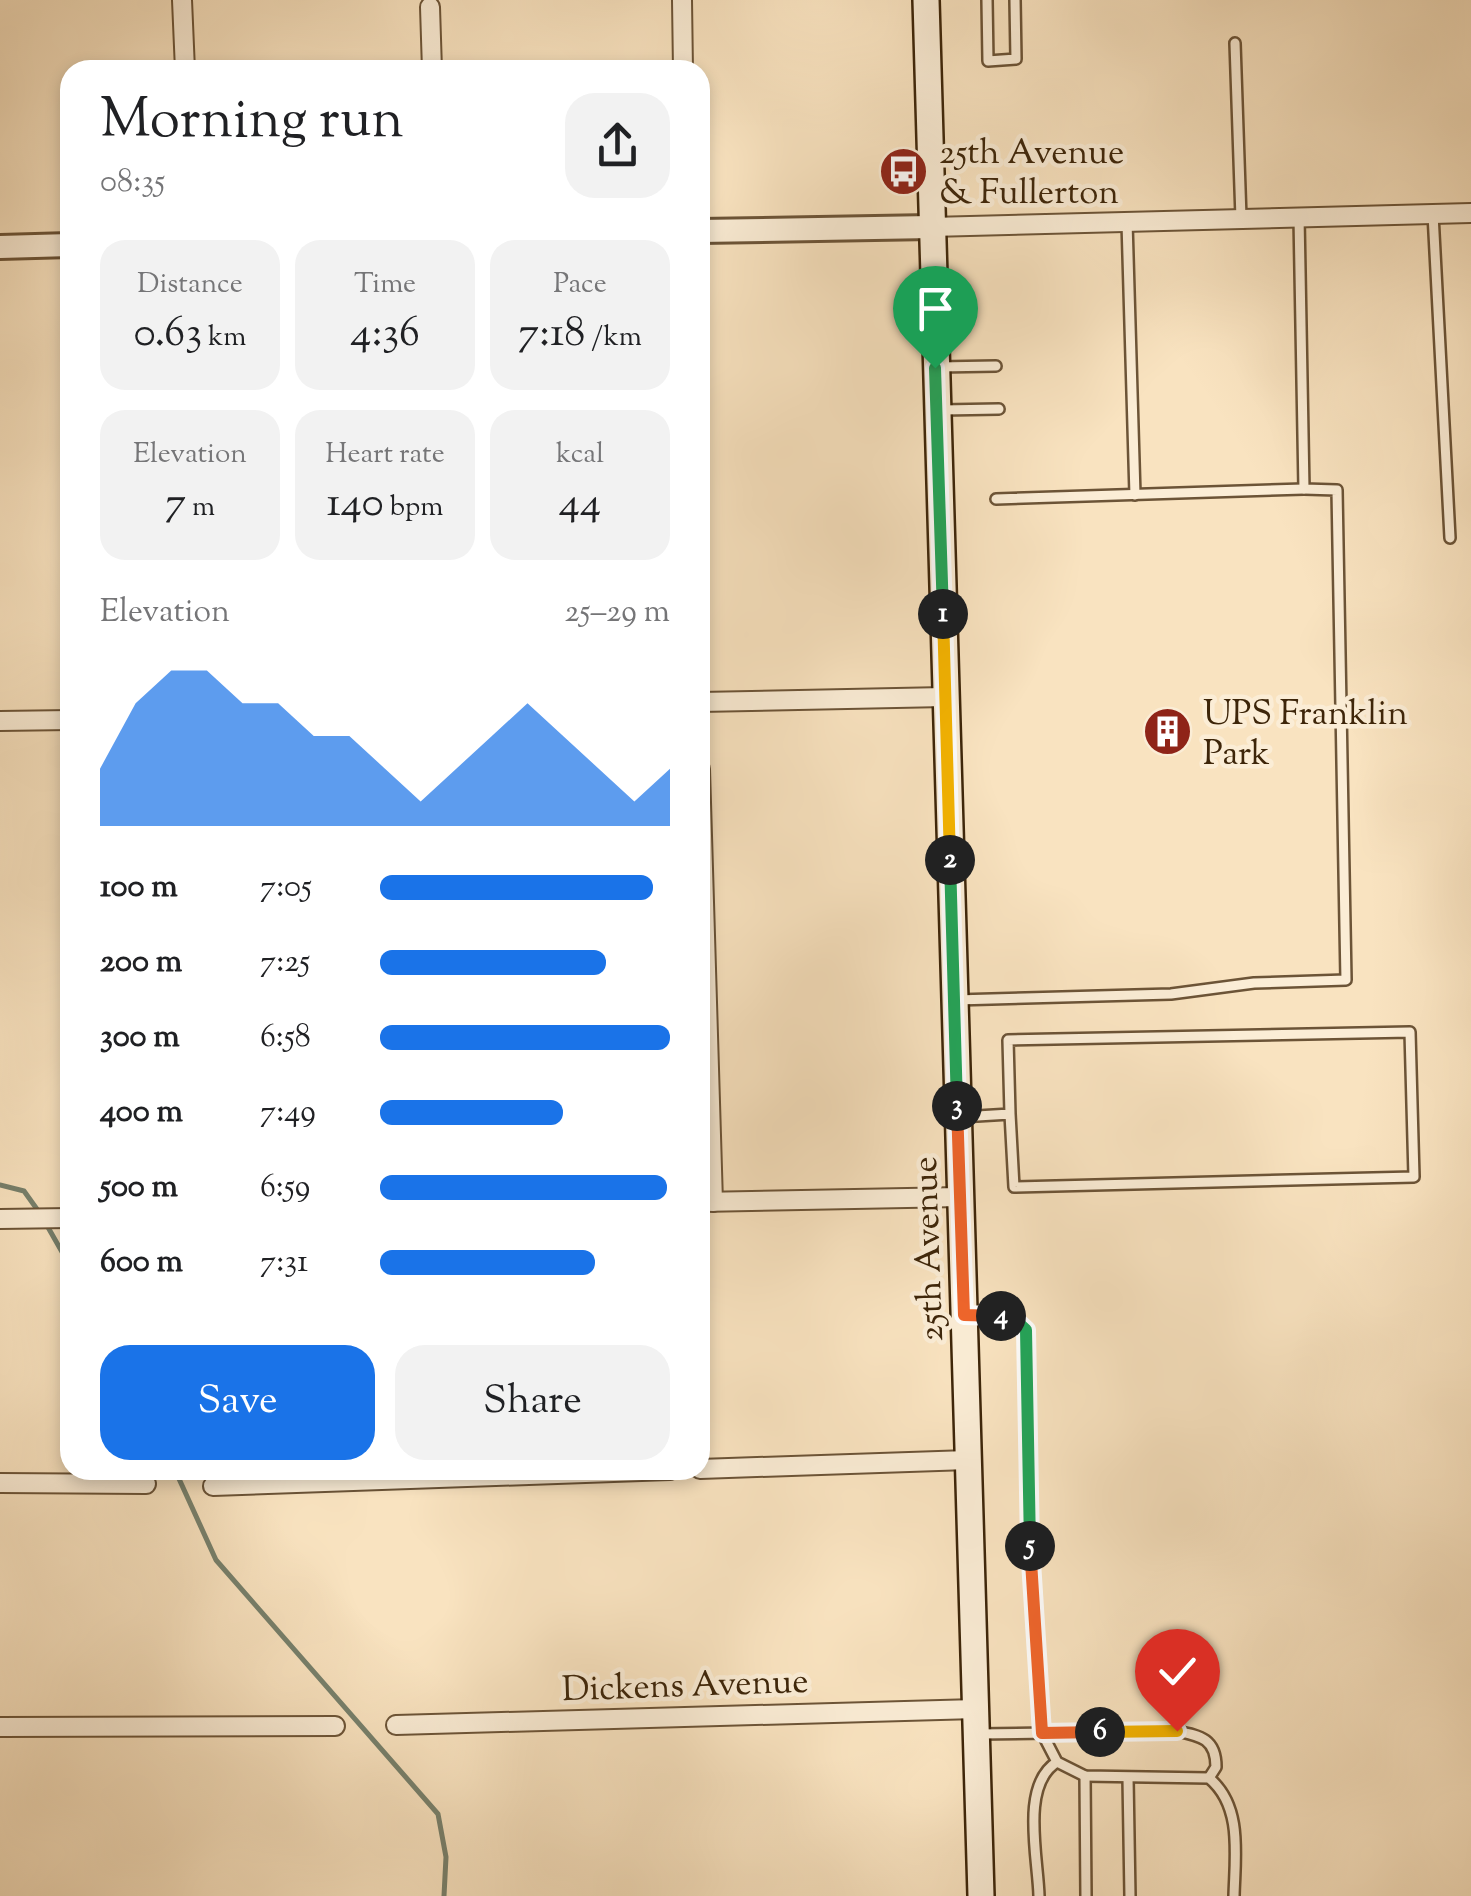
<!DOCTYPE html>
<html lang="en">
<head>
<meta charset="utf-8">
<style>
  :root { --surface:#fff; --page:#f2f2f2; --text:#202124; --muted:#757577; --accent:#1a73e8 }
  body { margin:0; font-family:"Sorts Mill Goudy",serif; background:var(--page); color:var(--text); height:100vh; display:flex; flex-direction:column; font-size:38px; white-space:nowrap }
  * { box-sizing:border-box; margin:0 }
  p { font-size:32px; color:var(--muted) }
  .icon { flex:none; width:55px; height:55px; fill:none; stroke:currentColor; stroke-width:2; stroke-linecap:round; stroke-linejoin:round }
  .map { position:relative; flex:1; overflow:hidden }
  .panel { position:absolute; left:60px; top:60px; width:650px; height:1420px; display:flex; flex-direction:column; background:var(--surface); border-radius:30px; box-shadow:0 5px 15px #0003 }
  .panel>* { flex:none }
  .pin { position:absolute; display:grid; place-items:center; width:85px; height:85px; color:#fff; margin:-102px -42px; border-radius:50% 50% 50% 0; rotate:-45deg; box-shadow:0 0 10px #0007 }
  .pin .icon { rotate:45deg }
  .km { position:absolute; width:50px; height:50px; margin:-25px; border-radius:50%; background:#222; color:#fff; font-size:28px; line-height:50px; text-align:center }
  .round { display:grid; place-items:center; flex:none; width:105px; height:105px; border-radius:30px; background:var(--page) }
  .head { display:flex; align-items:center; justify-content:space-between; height:170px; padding:0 40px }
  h1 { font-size:55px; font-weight:600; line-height:75px }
  .stats { display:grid; grid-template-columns:repeat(3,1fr); gap:15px; height:170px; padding:10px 40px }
  .stats div { display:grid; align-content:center; border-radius:25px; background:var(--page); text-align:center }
  .stats b { font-size:42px; font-weight:600 }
  .stats small { font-size:28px; font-weight:400 }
  .stats p { font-size:28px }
  .chart { height:280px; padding:20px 40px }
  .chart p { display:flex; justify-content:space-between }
  .chart svg { width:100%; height:180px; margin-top:10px; fill:var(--accent); opacity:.7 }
  .action { display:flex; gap:20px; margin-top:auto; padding:20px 40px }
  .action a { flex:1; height:115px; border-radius:30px; background:var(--accent); color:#fff; font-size:40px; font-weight:600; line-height:115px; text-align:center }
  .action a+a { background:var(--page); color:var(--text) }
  ul { padding:0 40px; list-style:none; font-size:32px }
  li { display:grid; grid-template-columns:160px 120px 1fr; align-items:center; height:75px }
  li i { height:25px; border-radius:12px; background:var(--accent) }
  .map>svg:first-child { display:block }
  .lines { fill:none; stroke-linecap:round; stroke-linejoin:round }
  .stream { stroke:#77816d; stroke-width:5 }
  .service-casing { stroke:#6c5437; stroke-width:14 }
  .minor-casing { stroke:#6c5437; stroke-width:22 }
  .tertiary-casing { stroke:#6c5437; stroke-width:28 }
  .secondary-casing { stroke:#3d2509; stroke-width:30 }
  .service { stroke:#fbedd6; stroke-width:9 }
  .minor { stroke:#fbedd6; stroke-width:18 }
  .tertiary { stroke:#fbedd6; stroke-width:22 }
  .secondary { stroke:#fbedd6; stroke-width:25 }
  .split-1-casing { stroke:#fff; stroke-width:20 }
  .split-2-casing { stroke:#fff; stroke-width:20 }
  .split-3-casing { stroke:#fff; stroke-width:20 }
  .split-4-casing { stroke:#fff; stroke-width:20 }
  .split-5-casing { stroke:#fff; stroke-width:20 }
  .split-6-casing { stroke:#fff; stroke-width:20 }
  .split-7-casing { stroke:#fff; stroke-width:20 }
  .split-1 { stroke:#22a559; stroke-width:12 }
  .split-2 { stroke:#f5b400; stroke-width:12 }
  .split-3 { stroke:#22a559; stroke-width:12 }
  .split-4 { stroke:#f0652b; stroke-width:12 }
  .split-5 { stroke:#22a559; stroke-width:12 }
  .split-6 { stroke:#f0652b; stroke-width:12 }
  .split-7 { stroke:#f5b400; stroke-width:12 }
  .labels { text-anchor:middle; stroke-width:9; stroke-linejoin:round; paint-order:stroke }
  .poi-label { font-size:35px; fill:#3d2509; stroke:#fbedd6; text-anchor:start }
  .street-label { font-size:35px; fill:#3d2509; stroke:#fbedd6 }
</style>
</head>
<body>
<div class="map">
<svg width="1471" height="1896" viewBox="0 0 1471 1896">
  <rect width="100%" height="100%" fill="#f9e3c0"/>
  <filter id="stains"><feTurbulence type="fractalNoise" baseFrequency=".002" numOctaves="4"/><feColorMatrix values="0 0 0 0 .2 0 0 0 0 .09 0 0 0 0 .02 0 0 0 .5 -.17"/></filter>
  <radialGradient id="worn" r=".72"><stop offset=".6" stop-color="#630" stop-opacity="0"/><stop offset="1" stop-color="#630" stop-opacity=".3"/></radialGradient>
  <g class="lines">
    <!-- stream -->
    <g class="stream">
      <polyline points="0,1185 24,1191 39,1212"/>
      <polyline points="45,1222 70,1266"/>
      <polyline points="175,1470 216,1560 438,1814 446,1857 444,1896"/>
    </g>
    <defs>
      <g id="service">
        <polyline points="987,0 988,61 1016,59 1015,0"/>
        <polyline points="1235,43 1241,218"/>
        <polyline points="1433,214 1450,538"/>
        <polyline points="1127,222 1135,495"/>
        <polyline points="938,367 996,366"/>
        <polyline points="942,410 999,409"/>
        <polyline points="996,499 1304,489"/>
        <polyline points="956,1000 1171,994 1254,983 1346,980 1337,490 1304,489 1299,217"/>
        <polyline points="961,1117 1010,1114 1014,1187 1414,1177 1410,1032 1008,1040 1010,1114"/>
        <path d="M966,1315L1014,1319L1026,1330L1027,1501L1042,1733L1057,1762L1085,1776L1209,1778C1243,1806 1235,1856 1234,1896"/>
        <path d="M979,1734L1177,1731C1201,1736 1216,1739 1216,1767L1209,1778"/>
        <polyline points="1085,1776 1086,1896"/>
        <polyline points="1128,1778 1130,1896"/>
        <path d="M1039,1896C1038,1857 1020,1785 1057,1762"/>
      </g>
      <g id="minor">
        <polyline points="182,0 185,70"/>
        <polyline points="682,0 683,70"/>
        <polyline points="430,7 432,70"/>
        <polyline points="931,227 1471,213"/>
        <polyline points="700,702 945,697"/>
        <polyline points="0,721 70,720"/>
        <polyline points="700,769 713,1202"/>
        <polyline points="700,1202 960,1197"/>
        <polyline points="0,1219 70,1218"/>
        <polyline points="700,1469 968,1460"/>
        <polyline points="0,1483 146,1484"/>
        <polyline points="213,1486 670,1470"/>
        <polyline points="396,1725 976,1709"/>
        <polyline points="0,1727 335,1726"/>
      </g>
      <g id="tertiary">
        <polyline points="700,231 931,227"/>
        <polyline points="0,247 70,245"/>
      </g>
      <polyline id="secondary" points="926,0 981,1896"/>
    </defs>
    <!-- service casing -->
    <use href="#service" class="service-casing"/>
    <!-- minor casing -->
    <use href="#minor" class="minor-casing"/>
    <!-- tertiary casing -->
    <use href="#tertiary" class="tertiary-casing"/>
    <!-- secondary casing -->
    <use href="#secondary" class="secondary-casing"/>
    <!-- service -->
    <use href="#service" class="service"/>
    <!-- minor -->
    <use href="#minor" class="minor"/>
    <!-- tertiary -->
    <use href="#tertiary" class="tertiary"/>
    <!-- secondary -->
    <use href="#secondary" class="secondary"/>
  </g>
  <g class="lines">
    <defs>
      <polyline id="split-1" points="935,368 943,614"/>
      <polyline id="split-2" points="943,614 950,860"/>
      <polyline id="split-3" points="950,860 957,1106"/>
      <polyline id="split-4" points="957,1106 964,1315 1001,1316"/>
      <polyline id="split-5" points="1001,1316 1014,1319 1026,1330 1030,1546"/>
      <polyline id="split-6" points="1030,1546 1042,1733 1100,1732"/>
      <polyline id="split-7" points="1100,1732 1177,1731"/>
    </defs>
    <!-- split-1 casing -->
    <use href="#split-1" class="split-1-casing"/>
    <!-- split-2 casing -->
    <use href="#split-2" class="split-2-casing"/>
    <!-- split-3 casing -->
    <use href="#split-3" class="split-3-casing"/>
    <!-- split-4 casing -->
    <use href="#split-4" class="split-4-casing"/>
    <!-- split-5 casing -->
    <use href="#split-5" class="split-5-casing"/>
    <!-- split-6 casing -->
    <use href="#split-6" class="split-6-casing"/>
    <!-- split-7 casing -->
    <use href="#split-7" class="split-7-casing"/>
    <!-- split-1 -->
    <use href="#split-1" class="split-1"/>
    <!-- split-2 -->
    <use href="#split-2" class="split-2"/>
    <!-- split-3 -->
    <use href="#split-3" class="split-3"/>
    <!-- split-4 -->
    <use href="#split-4" class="split-4"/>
    <!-- split-5 -->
    <use href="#split-5" class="split-5"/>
    <!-- split-6 -->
    <use href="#split-6" class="split-6"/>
    <!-- split-7 -->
    <use href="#split-7" class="split-7"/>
  </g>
  <!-- icons -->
  <defs>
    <symbol id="bus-disc" viewBox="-11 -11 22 22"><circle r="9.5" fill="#8f2418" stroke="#fbedd6"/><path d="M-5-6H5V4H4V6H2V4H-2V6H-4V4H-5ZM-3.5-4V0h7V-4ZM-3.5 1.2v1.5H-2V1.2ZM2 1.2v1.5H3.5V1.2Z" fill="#fff"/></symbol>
    <symbol id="building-disc" viewBox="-11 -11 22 22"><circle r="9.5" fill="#8f2418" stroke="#fbedd6"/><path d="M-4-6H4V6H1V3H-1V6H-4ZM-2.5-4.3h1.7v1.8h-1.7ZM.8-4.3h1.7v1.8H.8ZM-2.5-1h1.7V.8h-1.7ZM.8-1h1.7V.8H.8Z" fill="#fff"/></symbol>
  </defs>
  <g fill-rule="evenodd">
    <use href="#bus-disc" x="876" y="144" width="55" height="55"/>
    <use href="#building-disc" x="1140" y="704" width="55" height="55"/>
  </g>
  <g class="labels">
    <!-- poi labels -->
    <g class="poi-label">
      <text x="939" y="163">25th Avenue<tspan x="939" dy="40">&amp; Fullerton</tspan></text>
      <text x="1203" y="724">UPS Franklin<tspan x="1203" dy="40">Park</tspan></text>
    </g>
    <!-- street labels -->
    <g class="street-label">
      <text transform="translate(927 1249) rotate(-92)" y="12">25th Avenue</text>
      <text transform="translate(685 1684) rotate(-2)" y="12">Dickens Avenue</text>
    </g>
  </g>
  <rect width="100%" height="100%" filter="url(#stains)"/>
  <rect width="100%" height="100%" fill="url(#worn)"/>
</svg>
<div class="pin" style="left:935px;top:368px;background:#1e9e55"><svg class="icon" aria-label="arrive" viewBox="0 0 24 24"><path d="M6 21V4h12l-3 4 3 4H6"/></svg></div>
<div class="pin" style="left:1177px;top:1731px;background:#d93025"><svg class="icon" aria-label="check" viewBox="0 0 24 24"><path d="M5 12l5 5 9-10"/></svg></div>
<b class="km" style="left:943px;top:614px">1</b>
<b class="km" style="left:950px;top:860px">2</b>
<b class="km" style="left:957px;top:1106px">3</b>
<b class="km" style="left:1001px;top:1316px">4</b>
<b class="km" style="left:1030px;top:1546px">5</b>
<b class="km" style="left:1100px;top:1732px">6</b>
<section class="panel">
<div class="head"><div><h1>Morning run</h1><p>08:35</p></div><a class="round"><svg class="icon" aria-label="share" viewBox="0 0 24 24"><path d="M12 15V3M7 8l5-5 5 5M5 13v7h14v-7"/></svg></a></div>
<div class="stats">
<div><p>Distance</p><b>0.63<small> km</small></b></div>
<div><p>Time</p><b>4:36</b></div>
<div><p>Pace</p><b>7:18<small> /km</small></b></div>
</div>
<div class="stats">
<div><p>Elevation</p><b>7<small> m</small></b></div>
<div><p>Heart rate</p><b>140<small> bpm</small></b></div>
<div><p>kcal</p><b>44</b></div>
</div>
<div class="chart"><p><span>Elevation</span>25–29 m</p>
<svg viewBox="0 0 160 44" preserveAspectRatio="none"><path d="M0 44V30L10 14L20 6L30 6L40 14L50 14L60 22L70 22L80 30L90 38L100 30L110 22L120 14L130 22L140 30L150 38L160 30V44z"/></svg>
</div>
<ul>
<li><b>100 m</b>7:05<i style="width:94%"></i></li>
<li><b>200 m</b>7:25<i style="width:78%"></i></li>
<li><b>300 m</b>6:58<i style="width:100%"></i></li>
<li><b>400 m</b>7:49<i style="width:63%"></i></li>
<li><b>500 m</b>6:59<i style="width:99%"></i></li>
<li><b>600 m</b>7:31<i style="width:74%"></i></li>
</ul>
<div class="action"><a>Save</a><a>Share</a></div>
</section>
</div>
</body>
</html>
